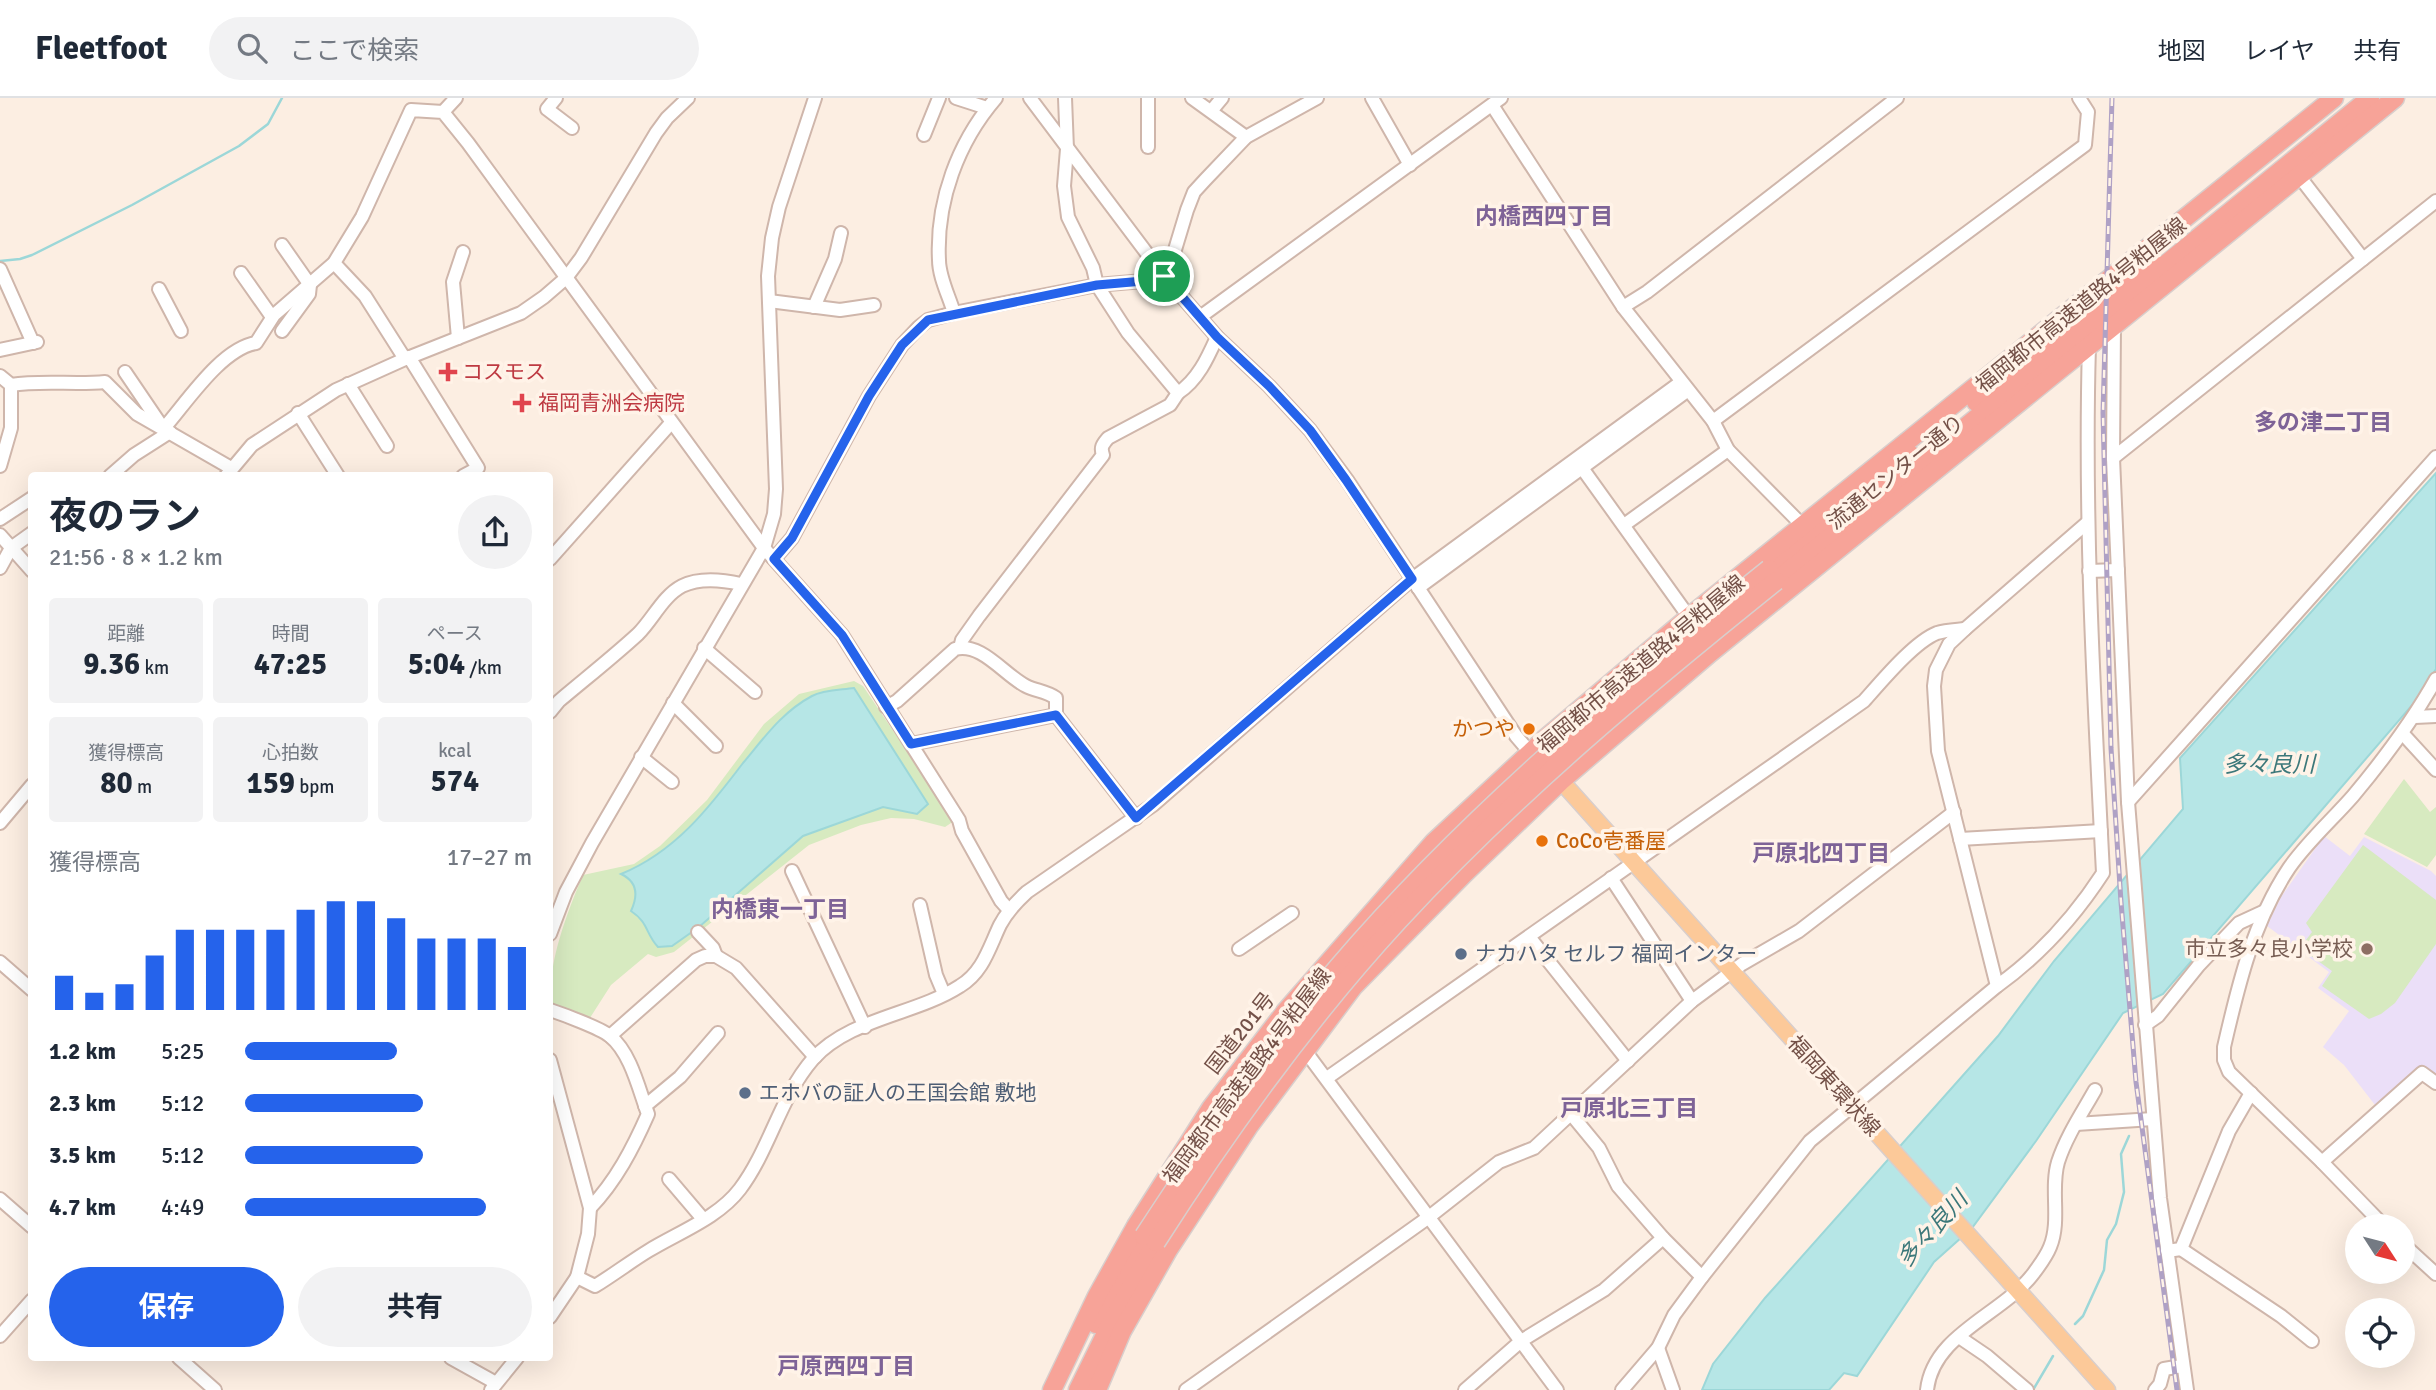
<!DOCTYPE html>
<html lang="ja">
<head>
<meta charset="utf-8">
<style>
  :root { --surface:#fff; --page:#f2f2f3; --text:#1f2937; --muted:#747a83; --line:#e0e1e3; --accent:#2563eb }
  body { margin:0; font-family:Signika,"Noto Sans JP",sans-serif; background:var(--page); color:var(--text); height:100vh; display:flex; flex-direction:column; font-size:26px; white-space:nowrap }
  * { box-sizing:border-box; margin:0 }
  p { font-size:23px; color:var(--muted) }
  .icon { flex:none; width:38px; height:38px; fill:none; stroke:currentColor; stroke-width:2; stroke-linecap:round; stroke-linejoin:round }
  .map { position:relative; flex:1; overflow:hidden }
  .panel { position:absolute; left:28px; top:374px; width:525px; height:889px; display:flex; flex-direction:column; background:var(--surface); border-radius:7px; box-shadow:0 7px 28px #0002 }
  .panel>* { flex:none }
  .needle { width:46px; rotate:126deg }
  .buttons { position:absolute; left:2345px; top:1116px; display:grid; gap:14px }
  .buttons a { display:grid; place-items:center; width:70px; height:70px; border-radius:50%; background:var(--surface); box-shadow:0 7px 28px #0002; font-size:35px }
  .pin { position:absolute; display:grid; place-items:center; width:60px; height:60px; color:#fff; margin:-30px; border:4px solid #fff; border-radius:50%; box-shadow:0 2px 7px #0007 }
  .round { display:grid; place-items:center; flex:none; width:74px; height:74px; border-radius:37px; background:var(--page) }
  .headline { display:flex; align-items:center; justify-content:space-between; height:119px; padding:0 21px }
  h1 { font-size:38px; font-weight:700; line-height:52px }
  .metrics { display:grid; grid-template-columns:repeat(3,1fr); gap:10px; height:119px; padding:7px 21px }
  .metrics div { display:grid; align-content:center; border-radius:7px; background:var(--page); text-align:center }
  .metrics b { font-size:30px; font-weight:700 }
  .metrics small { font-size:19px; font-weight:400 }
  .metrics p { font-size:19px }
  .chart { height:196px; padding:14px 21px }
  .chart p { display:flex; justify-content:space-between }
  .chart svg { width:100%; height:126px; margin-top:7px; stroke:var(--accent); stroke-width:6 }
  .cta { display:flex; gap:14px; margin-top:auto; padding:14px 21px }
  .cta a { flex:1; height:80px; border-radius:42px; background:var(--accent); color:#fff; font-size:28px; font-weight:700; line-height:80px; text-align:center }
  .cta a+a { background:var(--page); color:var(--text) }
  ul { padding:0 21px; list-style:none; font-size:23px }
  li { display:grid; grid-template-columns:112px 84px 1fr; align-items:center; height:52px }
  li i { height:18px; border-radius:9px; background:var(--accent) }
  header { display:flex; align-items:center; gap:42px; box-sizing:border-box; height:98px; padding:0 35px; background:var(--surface); border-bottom:2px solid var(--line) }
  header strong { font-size:33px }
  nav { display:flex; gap:38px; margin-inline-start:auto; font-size:24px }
  .search { width:490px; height:63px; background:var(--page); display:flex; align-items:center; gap:18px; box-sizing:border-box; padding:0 24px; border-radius:38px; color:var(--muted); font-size:26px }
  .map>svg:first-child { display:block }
  .education { fill:#ebdff8 }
  .green { fill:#d7eac0 }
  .water { fill:#b6e6e6; stroke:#9cd7d8; stroke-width:2 }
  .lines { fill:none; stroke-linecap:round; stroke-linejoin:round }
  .stream { stroke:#9cd7d8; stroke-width:2.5 }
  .minor-casing { stroke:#cfb6ab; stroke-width:16 }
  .major-casing { stroke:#d8cecc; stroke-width:19 }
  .highway-casing { stroke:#d8cecc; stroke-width:21 }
  .minor { stroke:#fff; stroke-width:12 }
  .major { stroke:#fcc999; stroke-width:16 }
  .highway { stroke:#f7a398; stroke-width:18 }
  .rail-casing { stroke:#afa1c5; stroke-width:5 }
  .rail { stroke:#fff3e8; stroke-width:2.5; stroke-dasharray:8; stroke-linecap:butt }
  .highway-bridge-casing { stroke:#d8cecc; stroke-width:21; stroke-linecap:butt }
  .highway-bridge { stroke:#f7a398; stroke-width:18 }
  .route-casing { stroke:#fff; stroke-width:14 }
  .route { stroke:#2563eb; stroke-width:9 }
  .health-dot { fill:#e0444e; stroke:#fff3e8; stroke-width:2.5 }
  .food-dot { fill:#e8710a; stroke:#fff3e8; stroke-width:2.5 }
  .education-dot { fill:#8d6e63; stroke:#fff3e8; stroke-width:2.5 }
  .service-dot { fill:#5c6f8a; stroke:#fff3e8; stroke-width:2.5 }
  .labels { text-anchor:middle; stroke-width:7; stroke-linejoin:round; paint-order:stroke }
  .street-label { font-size:21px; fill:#745148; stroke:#fff3e8 }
  .health-label { font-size:21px; fill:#be3a42; stroke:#fff3e8; text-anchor:start }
  .food-label { font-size:21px; fill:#c56008; stroke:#fff3e8; text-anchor:end }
  .education-label { font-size:21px; fill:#785e54; stroke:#fff3e8; text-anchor:end }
  .service-label { font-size:21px; fill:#4e5e75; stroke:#fff3e8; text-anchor:start }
  .neighbourhood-label { font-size:23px; font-weight:bold; fill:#7e6397; stroke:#fff3e8 }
  .water-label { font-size:23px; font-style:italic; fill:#3c787a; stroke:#fff3e8 }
</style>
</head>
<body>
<header>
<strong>Fleetfoot</strong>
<div class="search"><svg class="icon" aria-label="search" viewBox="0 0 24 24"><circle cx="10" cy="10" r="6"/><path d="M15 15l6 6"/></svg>ここで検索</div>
<nav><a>地図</a><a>レイヤ</a><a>共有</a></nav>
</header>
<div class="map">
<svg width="2436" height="1292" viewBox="0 0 2436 1292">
  <rect width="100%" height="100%" fill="#fceee2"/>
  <!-- education -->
  <polygon class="education" points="2324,738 2350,758 2364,739 2431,773 2436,778 2436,979 2423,969 2417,969 2375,1007 2344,967 2323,949 2349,913 2318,890 2329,874 2267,828 2281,799"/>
  <!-- green -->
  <g class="green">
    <path d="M854,583L863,588L954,723L945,729L914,721L891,720L861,727L809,747L674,854L656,859L648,856L611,887L588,923L553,907C544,872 569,810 583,777L634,766L660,748L707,702L764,626L799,596Z"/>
    <polygon points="2404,681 2430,714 2436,709 2436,757 2427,769 2364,736"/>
    <polygon points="2363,747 2436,802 2436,846 2395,905 2381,916 2369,921 2322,888 2332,873 2300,850 2312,834 2306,825"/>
  </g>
  <!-- water -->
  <g class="water">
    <polygon points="2436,375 2436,571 2420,598 2163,896 2123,915 2036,1043 1972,1130 1934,1164 1857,1278 1844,1275 1829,1292 1702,1292 1713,1266 1765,1200 1998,938 2054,863 2183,711 2180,660"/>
    <path d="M854,590L928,706L917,716L883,709L803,738L699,829L672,848L658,849C645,835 649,825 631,813C638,798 638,784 621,776C675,754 709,710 743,665C764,640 782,614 812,598C823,592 841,592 854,590Z"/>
  </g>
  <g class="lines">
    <!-- stream -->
    <g class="stream">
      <polyline points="0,163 20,161 32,157 132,107 239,48 268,26 282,0"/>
      <polyline points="2075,1226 2083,1218 2104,1172 2107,1142 2116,1126 2124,1094 2121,1056 2129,1038"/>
      <polyline points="2033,1292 2053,1258"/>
    </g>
    <defs>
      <g id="minor">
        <polyline points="556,0 547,11 572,30"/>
        <polyline points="956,0 987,10"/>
        <polyline points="1030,0 1164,178 1217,239 1269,288 1310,332 1347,382 1516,638 1534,659"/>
        <path d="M1065,0L1067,51L1064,88L1068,119L1093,170L1097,187L1128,235L1178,295C1198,282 1208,259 1217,239"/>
        <polyline points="1192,0 1246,39"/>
        <polyline points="1372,0 1410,67"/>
        <polyline points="1492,7 1623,209 1713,323 1728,352 1802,427"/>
        <polyline points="1212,12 1222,0"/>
        <polyline points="443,14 456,0"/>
        <polyline points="924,37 939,0"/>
        <polyline points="1148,49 1148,0"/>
        <polyline points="2299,78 2363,161"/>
        <polyline points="282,147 310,187 309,196 282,233"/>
        <polyline points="334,165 365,198 405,261"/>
        <polyline points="0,171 33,245"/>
        <polyline points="241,175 272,219"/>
        <polyline points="159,191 181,233"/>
        <polyline points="769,203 840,212 874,207"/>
        <polyline points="814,209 835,161 841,135"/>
        <polyline points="1623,209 1647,194 1897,0"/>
        <path d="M954,215C949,198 939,179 939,162C936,103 958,44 996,0"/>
        <polyline points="1200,219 1501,0"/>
        <polyline points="2114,226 2113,360 2128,704 2160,1100 2187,1292"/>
        <polyline points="458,240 453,184 463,154"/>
        <polyline points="0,252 37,244"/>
        <polyline points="409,259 478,370 463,378"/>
        <polyline points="125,274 163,330"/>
        <path d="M0,278L11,287C42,282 74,287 105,284L137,316L231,370"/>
        <polyline points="348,286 387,348"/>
        <polyline points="298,315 338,378"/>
        <polyline points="1713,323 2085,47 2088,14 2079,0"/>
        <path d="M164,330C187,304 221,251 256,245L274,217L334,165L362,119L411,12L443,14L468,45L764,450L842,537L959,722L962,733L1001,803L1009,812"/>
        <polyline points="2113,360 2436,103"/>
        <polyline points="1577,363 1689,519"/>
        <polyline points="0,368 11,330 11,287"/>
        <polyline points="110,378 134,357 170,334"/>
        <polyline points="226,378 252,347 336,292 405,261 521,215 544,199 566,180 581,160 656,35 667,20 688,0"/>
        <polyline points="0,421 32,400"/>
        <polyline points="1624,427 1728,352"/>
        <polyline points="0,437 32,473"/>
        <polyline points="550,461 671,325"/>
        <polyline points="774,461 792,440 869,298 902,247 919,229 928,222 954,215 1097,187 1155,182 1164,178 1171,165 1187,112 1194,94 1205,82 1246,39 1317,0"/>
        <polyline points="0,470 11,450 32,435"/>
        <polyline points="2089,473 2118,472"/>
        <polyline points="1418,490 1687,293"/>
        <polyline points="704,550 755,594"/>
        <path d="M960,550L962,542L979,518L1103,357C1100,349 1103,346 1108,340L1170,307L1178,295"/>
        <polyline points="673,605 716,648"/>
        <path d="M886,609L897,603L955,551C982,544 1004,577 1026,588C1036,593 1046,593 1056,600V617"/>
        <path d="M550,614L559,603C585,581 613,559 638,536C653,521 663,498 682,488C700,479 723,482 741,486"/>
        <polyline points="2415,619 2436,618"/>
        <polyline points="2403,636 2436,672"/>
        <polyline points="911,646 1056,617 1136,720"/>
        <polyline points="641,659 672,684"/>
        <polyline points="2128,704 2436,359"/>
        <polyline points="0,725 32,687"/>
        <polyline points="1960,741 2101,733"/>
        <polyline points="792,773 865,929"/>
        <polyline points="1611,780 1692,903"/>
        <polyline points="920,807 936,877 944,896"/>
        <polyline points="698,834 713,850 716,858"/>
        <polyline points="550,836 566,794 592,745 764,450 774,416 776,391 768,178 772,140 779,109 815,0"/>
        <polyline points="1530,840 1628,963"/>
        <polyline points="1239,851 1292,815"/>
        <polyline points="0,864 32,892"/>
        <polyline points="1997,888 1938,653 1934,588 1936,572 1949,546 1965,531 2088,424"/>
        <path d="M550,912C562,916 600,930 610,938C631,955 639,992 648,1016C633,1050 616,1083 590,1110"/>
        <polyline points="2145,927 2158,918 2199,867 2239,825 2265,813"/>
        <polyline points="610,938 696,862 705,858 716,858 736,870 815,959"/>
        <polyline points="1306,954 1557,1292"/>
        <polyline points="550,962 590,1110 588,1136 577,1179 550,1219"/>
        <path d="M1327,980L1864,603C1881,584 1914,544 1937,535C1946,532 1956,532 1965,531"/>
        <polyline points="645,1008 680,979 718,935"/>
        <polyline points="1571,1016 1599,1050 1618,1088 1663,1140 1702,1179"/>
        <polyline points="2076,1026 2153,1021"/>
        <polyline points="2322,1064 2422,975 2436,985"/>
        <polyline points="669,1081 703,1121"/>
        <polyline points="0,1101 32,1129"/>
        <path d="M2385,1129L2322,1064L2229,974L2224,962V949C2238,888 2253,824 2289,770C2307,744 2332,722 2353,698C2384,661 2412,624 2436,581"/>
        <polyline points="2403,1146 2436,1176"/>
        <polyline points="2181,1151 2281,1218 2312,1243"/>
        <polyline points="2167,1153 2181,1151 2229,1033 2251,995"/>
        <path d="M577,1179L595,1188C613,1177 630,1164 648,1153C679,1134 718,1120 740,1091C770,1051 780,999 813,961C850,920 915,917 960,888C983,874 989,850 1000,827C1007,814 1016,804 1027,794L1153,707L1412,481L1681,284"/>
        <polyline points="0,1238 32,1202"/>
        <polyline points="1959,1239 1987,1258 2027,1292"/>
        <polyline points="1658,1250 1673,1292"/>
        <polyline points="179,1260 215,1292"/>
        <polyline points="451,1260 496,1285"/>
        <polyline points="491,1292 517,1260"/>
        <polyline points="1186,1292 1429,1119 1499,1064 1534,1050 1692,903 1742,866 1799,833 1954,714"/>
        <polyline points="1465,1292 1521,1243 1604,1192 1663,1140"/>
        <path d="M1622,1292L1658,1250L1674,1217L1702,1179L1810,1043L1997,888C2039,858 2075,818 2103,775C2094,599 2084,423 2089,247"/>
        <path d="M1927,1292C1933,1236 2002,1217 2033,1176C2039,1168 2046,1159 2050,1149C2061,1123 2050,1091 2058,1064C2066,1039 2082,1015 2095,992"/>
        <polyline points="2155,1292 2160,1286 2164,1271 2182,1268"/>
      </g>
      <polyline id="major" points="1561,683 2107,1292"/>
      <g id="highway">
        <polyline points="1976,304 2152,161"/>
        <polyline points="1769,471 1911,357"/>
        <polyline points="1776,483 2370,0"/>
        <polyline points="1096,1226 1143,1140"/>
        <polyline points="1052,1292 1097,1198 1136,1128 1211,1010 1285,914 1434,744 1547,639 1689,519 2334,0"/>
        <polyline points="1078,1292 1110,1227 1156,1144"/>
        <polyline points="1097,1292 1122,1233 1168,1152 1249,1028 1353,889 1465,775 1561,683 1710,555 2395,0"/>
      </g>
    </defs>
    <!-- minor casing -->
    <use href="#minor" class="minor-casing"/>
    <!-- major casing -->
    <use href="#major" class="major-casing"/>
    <!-- highway casing -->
    <use href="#highway" class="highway-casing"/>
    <!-- minor -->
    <use href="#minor" class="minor"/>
    <!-- major -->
    <use href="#major" class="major"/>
    <!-- highway -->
    <use href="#highway" class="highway"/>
    <defs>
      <polyline id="rail" points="2112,0 2103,315 2111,650 2121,804 2136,984 2177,1292"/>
    </defs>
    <!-- rail casing -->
    <use href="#rail" class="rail-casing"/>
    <!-- rail -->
    <use href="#rail" class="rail"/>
    <defs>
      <g id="highway-bridge">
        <path d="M1144,1138C1205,1045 1266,953 1339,868C1466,720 1617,593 1769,471"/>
        <path d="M1156,1144C1228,1031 1307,922 1398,823C1513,698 1644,589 1776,483"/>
      </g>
    </defs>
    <!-- highway-bridge casing -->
    <use href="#highway-bridge" class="highway-bridge-casing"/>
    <!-- highway-bridge -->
    <use href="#highway-bridge" class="highway-bridge"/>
  </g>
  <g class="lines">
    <defs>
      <polygon id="route" points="1164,178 1217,239 1269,288 1310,332 1346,382 1412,481 1136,720 1056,617 911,646 842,537 774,461 792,440 869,298 902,247 928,222 1097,187 1155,182"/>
    </defs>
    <!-- route casing -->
    <use href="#route" class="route-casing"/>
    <!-- route -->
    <use href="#route" class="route"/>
  </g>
  <!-- markers -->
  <g class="health-dot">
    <path d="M444.5 263.5h7v7h7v7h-7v7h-7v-7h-7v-7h7z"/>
    <path d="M518.5 294.5h7v7h7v7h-7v7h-7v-7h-7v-7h7z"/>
  </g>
  <g class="food-dot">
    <circle cx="1529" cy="631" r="7"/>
    <circle cx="1542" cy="743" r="7"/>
  </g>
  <circle class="education-dot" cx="2367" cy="851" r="7"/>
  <g class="service-dot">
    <circle cx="1461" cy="856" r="7"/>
    <circle cx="745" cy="995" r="7"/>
  </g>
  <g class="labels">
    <!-- street labels -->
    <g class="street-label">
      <text transform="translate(2081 207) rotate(-39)" y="7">福岡都市高速道路4号粕屋線</text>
      <text transform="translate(1896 374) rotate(-39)" y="7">流通センター通り</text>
      <text transform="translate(1641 566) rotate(-40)" y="7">福岡都市高速道路4号粕屋線</text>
      <text transform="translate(1240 935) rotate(-52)" y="7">国道201号</text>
      <text transform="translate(1247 978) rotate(-53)" y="7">福岡都市高速道路4号粕屋線</text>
      <text transform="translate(1834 988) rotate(48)" y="7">福岡東環状線</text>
    </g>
    <!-- health labels -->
    <g class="health-label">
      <text x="462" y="281">コスモス</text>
      <text x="538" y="312">福岡青洲会病院</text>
    </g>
    <!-- food labels -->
    <g class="food-label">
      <text x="1515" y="638">かつや</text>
      <text x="1556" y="750" text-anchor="start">CoCo壱番屋</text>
    </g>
    <!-- education labels -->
    <g class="education-label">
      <text x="2353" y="858">市立多々良小学校</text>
    </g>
    <!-- service labels -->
    <g class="service-label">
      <text x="1475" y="863">ナカハタ セルフ 福岡インター</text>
      <text x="759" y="1002">エホバの証人の王国会館 敷地</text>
    </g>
    <!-- neighbourhood labels -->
    <g class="neighbourhood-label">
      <text x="1544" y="126">内橋西四丁目</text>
      <text x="2323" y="332">多の津二丁目</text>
      <text x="1821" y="763">戸原北四丁目</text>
      <text x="780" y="819">内橋東一丁目</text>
      <text x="1629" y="1018">戸原北三丁目</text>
      <text x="846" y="1276">戸原西四丁目</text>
    </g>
    <!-- water labels -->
    <g class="water-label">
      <text x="2269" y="674">多々良川</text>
      <text transform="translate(1932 1131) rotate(-48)" y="8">多々良川</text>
    </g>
  </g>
</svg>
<div class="buttons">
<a><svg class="needle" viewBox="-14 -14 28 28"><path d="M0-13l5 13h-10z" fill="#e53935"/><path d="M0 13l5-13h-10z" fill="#747a83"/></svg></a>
<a><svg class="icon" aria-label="locate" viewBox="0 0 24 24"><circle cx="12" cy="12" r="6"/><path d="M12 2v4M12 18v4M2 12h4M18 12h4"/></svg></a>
</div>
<div class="pin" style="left:1164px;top:178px;background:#1e9e55"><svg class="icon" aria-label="arrive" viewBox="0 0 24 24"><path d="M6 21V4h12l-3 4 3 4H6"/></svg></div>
<section class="panel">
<div class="headline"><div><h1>夜のラン</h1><p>21:56 · 8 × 1.2 km</p></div><a class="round"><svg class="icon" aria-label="share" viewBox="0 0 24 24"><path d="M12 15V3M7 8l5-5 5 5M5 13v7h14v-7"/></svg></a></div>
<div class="metrics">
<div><p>距離</p><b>9.36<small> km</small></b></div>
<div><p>時間</p><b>47:25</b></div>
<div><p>ペース</p><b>5:04<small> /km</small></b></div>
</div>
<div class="metrics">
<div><p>獲得標高</p><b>80<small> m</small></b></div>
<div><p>心拍数</p><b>159<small> bpm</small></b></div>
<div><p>kcal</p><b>574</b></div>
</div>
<div class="chart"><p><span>獲得標高</span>17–27 m</p>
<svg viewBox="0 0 160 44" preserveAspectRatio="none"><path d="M5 44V32M15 44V38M25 44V35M35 44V25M45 44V16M55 44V16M65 44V16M75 44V16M85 44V9M95 44V6M105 44V6M115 44V12M125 44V19M135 44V19M145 44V19M155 44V22"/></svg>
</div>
<ul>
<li><b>1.2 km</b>5:25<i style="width:53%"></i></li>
<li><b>2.3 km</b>5:12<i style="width:62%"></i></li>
<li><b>3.5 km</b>5:12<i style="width:62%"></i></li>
<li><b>4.7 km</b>4:49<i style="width:84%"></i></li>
</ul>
<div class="cta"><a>保存</a><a>共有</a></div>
</section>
</div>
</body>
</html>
